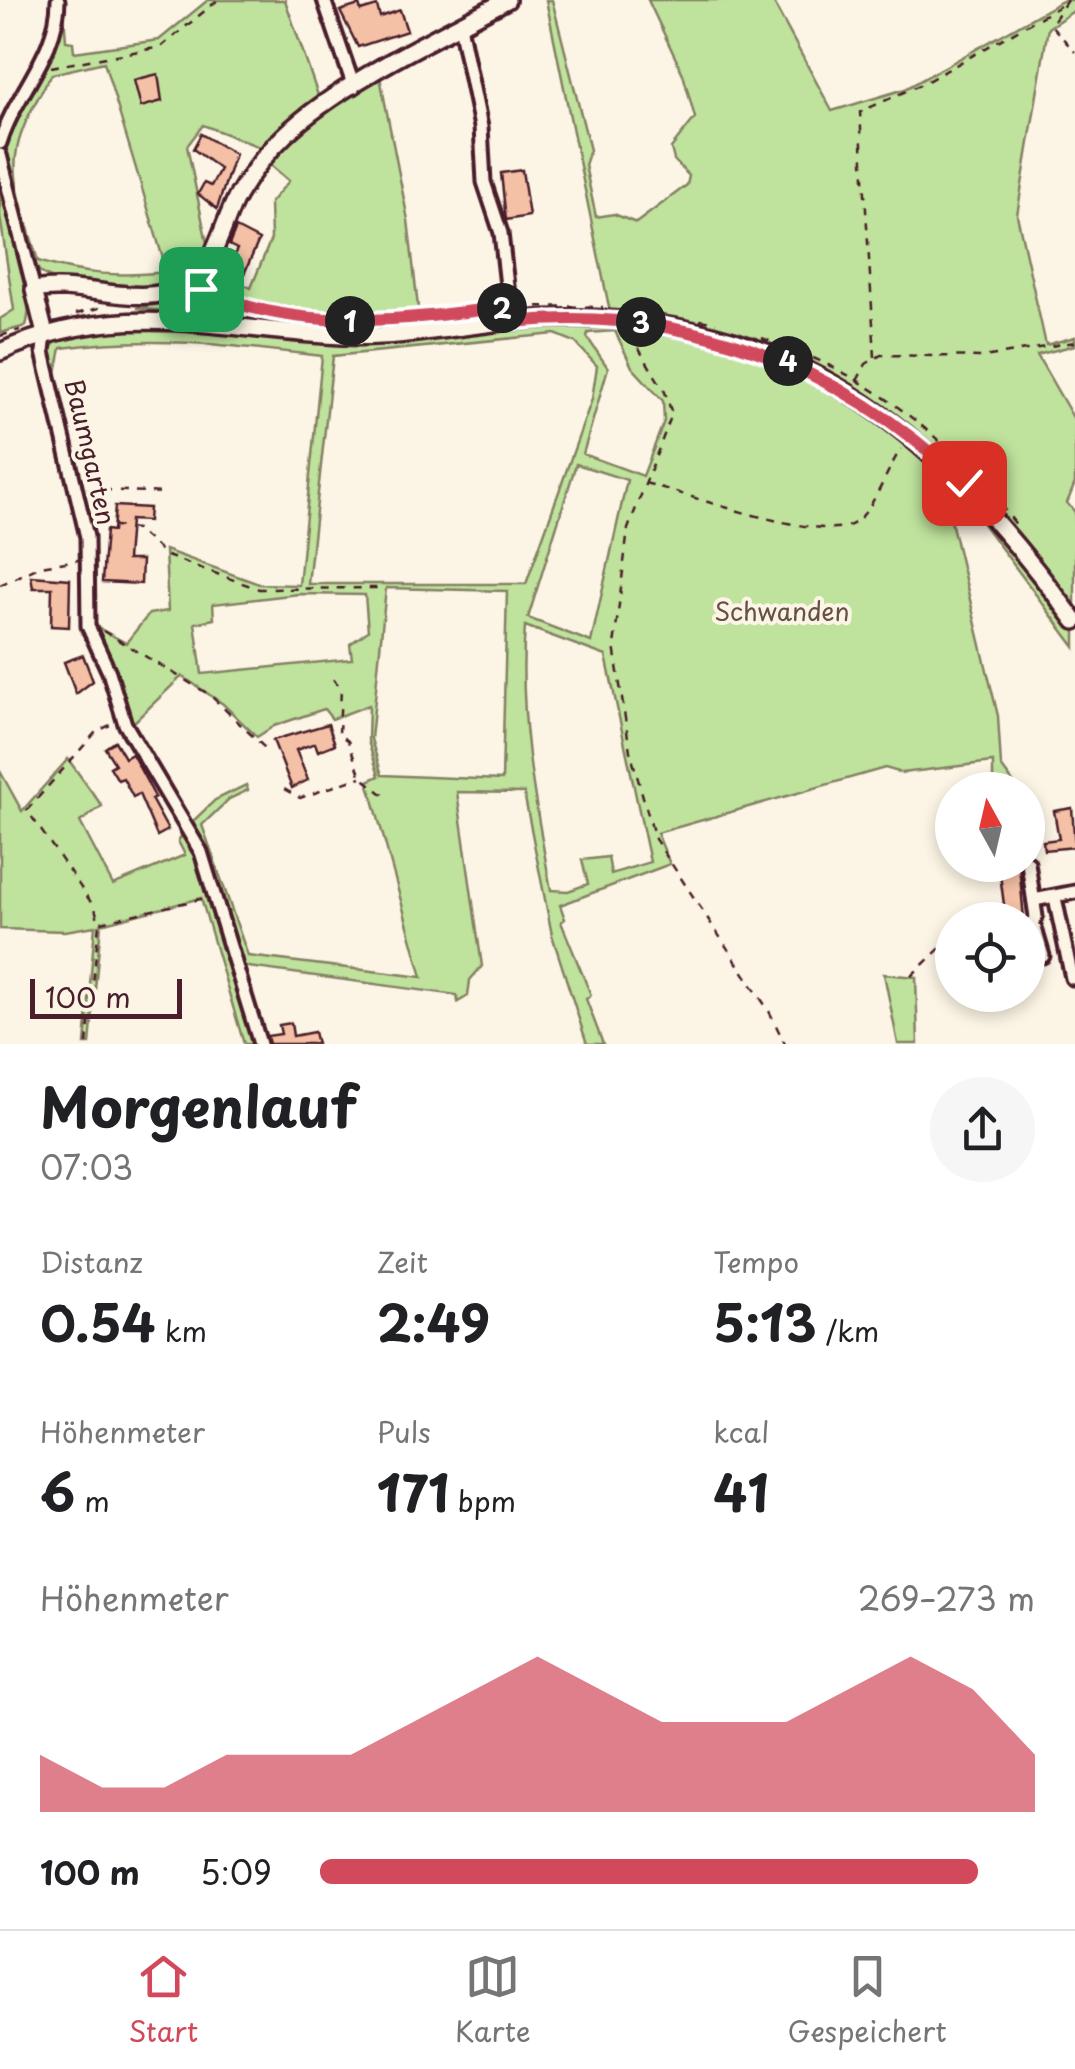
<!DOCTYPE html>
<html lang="de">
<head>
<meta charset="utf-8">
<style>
  :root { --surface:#fff; --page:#f6f6f6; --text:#202124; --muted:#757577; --line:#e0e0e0; --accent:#d1495b }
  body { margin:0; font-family:"Playpen Sans",sans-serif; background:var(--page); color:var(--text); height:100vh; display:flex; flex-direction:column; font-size:38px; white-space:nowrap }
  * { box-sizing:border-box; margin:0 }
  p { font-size:32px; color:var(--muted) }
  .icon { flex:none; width:55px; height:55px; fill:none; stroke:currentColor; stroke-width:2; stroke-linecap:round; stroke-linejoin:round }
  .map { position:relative; height:1044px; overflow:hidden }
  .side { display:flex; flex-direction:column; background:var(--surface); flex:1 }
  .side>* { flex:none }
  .needle { width:65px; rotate:352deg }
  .tools { position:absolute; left:935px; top:772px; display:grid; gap:20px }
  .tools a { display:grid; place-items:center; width:110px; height:110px; border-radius:50%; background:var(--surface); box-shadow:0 5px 15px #0003; font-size:50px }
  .scale { position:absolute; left:30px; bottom:25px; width:152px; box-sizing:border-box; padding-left:10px; border:5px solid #4a1f2b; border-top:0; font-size:28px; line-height:35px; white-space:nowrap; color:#4a1f2b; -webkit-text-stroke:8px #fcf5e5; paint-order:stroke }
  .pin { position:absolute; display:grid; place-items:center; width:85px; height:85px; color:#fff; margin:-42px; border-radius:20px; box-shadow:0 5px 15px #0006 }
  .km { position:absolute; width:50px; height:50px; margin:-25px; border-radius:50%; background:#222; color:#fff; font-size:28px; line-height:50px; text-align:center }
  .round { display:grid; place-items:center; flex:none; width:105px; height:105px; border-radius:52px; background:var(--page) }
  .summary { display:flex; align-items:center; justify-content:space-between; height:170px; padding:0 40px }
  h1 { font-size:55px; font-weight:700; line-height:75px }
  .stats { display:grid; grid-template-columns:repeat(3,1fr); gap:15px; height:170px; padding:10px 40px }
  .stats div { display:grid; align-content:center }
  .stats b { font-size:50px; font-weight:700 }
  .stats small { font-size:28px; font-weight:400 }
  .stats p { font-size:28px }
  .chart { height:280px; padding:20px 40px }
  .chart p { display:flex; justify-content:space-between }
  .chart svg { width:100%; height:180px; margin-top:10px; fill:var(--accent); opacity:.7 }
  ul { padding:0 40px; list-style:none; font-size:32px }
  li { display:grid; grid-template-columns:160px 120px 1fr; align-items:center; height:75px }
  li i { height:25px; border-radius:12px; background:var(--accent) }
  .menu { display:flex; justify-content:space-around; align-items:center; height:140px; border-top:2px solid var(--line); background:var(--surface); font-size:28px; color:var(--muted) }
  .menu a { display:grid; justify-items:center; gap:5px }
  .menu .selected { color:var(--accent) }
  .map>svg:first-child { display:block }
  .green { fill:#bfe39d; stroke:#848164; stroke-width:2.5; fill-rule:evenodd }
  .building { fill:#f5c1a6; stroke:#4a1f2b; stroke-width:2.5 }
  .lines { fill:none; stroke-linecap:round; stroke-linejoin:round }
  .minor-casing { stroke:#4a1f2b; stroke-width:19 }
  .major-casing { stroke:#4a1f2b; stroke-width:22 }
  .path { stroke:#4a1f2b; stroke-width:2.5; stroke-dasharray:8 8; stroke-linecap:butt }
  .minor { stroke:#fcf5e5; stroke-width:11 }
  .major { stroke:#fcf5e5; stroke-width:15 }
  .route-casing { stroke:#fff; stroke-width:20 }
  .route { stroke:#d1495b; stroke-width:12 }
  .labels { text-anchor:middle; stroke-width:8; stroke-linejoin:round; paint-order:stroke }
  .street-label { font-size:25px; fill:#4a1f2b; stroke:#fcf5e5 }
  .park-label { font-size:25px; fill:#675048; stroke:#fcf5e5 }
</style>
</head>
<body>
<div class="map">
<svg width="1075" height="1044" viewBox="0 0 1075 1044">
  <rect width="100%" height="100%" fill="#fcf5e5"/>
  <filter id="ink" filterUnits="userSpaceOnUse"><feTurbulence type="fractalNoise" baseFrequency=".01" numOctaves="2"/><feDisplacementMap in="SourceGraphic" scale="20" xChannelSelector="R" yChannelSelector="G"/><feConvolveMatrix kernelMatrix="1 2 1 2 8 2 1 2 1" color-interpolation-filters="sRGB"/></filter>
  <g filter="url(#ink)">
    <!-- green -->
    <g class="green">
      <path d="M208,0H285L320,101L265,149L203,125L187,146L208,248C185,285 162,294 118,288C94,285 64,287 43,274C21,260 0,154 9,129C24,88 57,56 64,12L66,41L73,42L74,52L159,40ZM104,62L167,272C120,277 83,275 38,261C11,169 0,159 52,74Z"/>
      <path d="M546,0H552L590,150L585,165L596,217L614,214L636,223L687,185L689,176L674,160L671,148L695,118L683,74L648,0H772L832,111L905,89L1064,0H1075V10L1048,28L1017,215L1046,345L1075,337V345L1037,355L1075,421V483L1067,503L1075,512V611C949,442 831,328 610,312Z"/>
      <polygon points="380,77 408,220 419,316 324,317 208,291 200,283 210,267 251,288 271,239 270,203 289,181 267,162 329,107"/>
      <path d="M0,181C12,223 38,282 26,326L0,333V319L14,310L0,216Z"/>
      <path d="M202,291C302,331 401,321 506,310V315L402,328L345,330L136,308L173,302Z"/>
      <path d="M557,323C664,325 760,349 852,404C869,415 889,424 904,437C969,493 1023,561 1075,630V647L972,509L951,521L998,716L1001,766L1018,789L993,790V762L902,773L885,768L657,833L670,864L560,905L565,919L561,922L591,995L586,999L603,1044H587L552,935L524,793L457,792L482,966L470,980L468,996L458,1002L457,995L241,966L190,824L215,800L246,785L248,790L229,799L202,825L248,956L422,977L368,781L379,776L368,741L369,705L332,719L324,709L274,726L257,737L223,704L182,676L130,726L92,629L95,626L126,643L149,614L168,611L165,550L259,584L299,585L322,356C230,345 153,335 61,348L56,373L64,429L47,353L57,340L149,325L333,341ZM615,331L632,367L663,401L664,421L643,476L583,454L608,368L587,337L588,333ZM555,334L575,342L597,366L592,399L526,584H308L333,356ZM576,464L627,480L591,642L528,618ZM386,588L507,591L502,780L382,775L371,739ZM299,594L365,595L368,631L350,644L352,659L202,674L195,623L214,619L213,604ZM525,626L606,656L650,862L611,874L608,857L582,860L588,884L568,891L551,890C535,803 518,715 525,626Z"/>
      <polygon points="68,759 102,806 80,822 113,885 185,855 178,841 183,833 191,840 256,1044 244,1044 201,898 101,924 90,1044 85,1044 95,926 65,931 0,929 0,771 22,811"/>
      <polygon points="884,974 916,977 918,1044 898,1044"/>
    </g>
    <!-- building -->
    <g class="building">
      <polygon points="359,5 361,11 377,6 380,17 400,10 407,31 358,47 340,11"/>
      <polygon points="158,74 162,101 141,107 134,80"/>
      <polygon points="201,134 235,154 217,209 198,194 204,183 211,186 220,169 193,149"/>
      <polygon points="522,170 529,216 506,220 501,173"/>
      <polygon points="236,228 259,240 244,274 229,267 237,249 229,245"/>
      <polygon points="115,506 149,508 148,521 130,520 127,560 142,560 141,584 102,582 106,530 113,531"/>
      <polygon points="31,576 70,579 69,627 51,626 52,588 33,588"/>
      <polygon points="83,655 93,681 76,694 64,662"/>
      <polygon points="328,724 335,744 318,751 315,743 296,750 308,780 292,788 273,740"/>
      <polygon points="115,741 125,758 132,754 155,797 151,799 168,830 157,836 139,794 133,797 123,778 118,780 110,767 115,764 105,748"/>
      <polygon points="1072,808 1075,847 1044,850 1043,841 1059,839 1054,811"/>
      <polygon points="1007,865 1019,865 1024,919 1006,920 999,867"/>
      <polygon points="291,1023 293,1036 314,1032 317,1044 269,1044 267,1036 281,1034 279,1025"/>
    </g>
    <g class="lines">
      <defs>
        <g id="minor">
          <polyline points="324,0 354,87"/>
          <polyline points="460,25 481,127 484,182 501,233 511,321"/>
          <path d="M0,143C15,93 58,54 58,0"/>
          <polyline points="0,155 34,290"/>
          <polyline points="45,334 43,352 87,537 88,626 109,672 125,724 201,852 260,1044"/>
          <polyline points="1028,863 1036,917 1033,922 1043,956"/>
          <polyline points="1055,898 1072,978"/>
          <polyline points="1034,900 1075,892"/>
        </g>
        <g id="major">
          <path d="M45,334L34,290C83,280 136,310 185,286C215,271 222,222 238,195C251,173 267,152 285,135C336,85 443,34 507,0"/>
          <path d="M0,352C120,298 218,330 342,336C420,340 497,316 575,318C811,321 943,441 1075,621"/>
        </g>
      </defs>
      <!-- minor casing -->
      <use href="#minor" class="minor-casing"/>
      <!-- major casing -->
      <use href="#major" class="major-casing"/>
      <!-- path -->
      <g class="path">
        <polyline points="1067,0 1051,25 1075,52"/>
        <polyline points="51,67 161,47 218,0"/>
        <path d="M201,289C293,333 401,321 498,308"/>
        <polyline points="521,306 603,307"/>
        <polyline points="76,314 107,306"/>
        <polyline points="700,320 716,323"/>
        <polyline points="630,334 665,392 672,414 628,529 614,646 630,751 655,839 769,1011 785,1044"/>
        <polyline points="0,336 20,330"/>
        <polyline points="762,338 778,344"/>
        <polyline points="875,357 860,112 924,83 1067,2"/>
        <path d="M813,358C895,393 968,460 1020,530"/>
        <polyline points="857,381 866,364 881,355 984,357 1075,342"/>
        <path d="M645,483C685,493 827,546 856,522C876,505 886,471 901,449"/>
        <polyline points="87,489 165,493"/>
        <polyline points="97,523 136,529 167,556 259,589 379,588"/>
        <polyline points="0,585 41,566 78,560"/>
        <polyline points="103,631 210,695 268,751"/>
        <polyline points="333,679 341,689 339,734 348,741 361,777 386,797"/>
        <polyline points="284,789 300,798 361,777"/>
        <polyline points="101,922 205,898"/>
        <polyline points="911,976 952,937"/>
        <polyline points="87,1044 99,923 95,908 27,810 96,732 114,723"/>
      </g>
      <!-- minor -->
      <use href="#minor" class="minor"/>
      <!-- major -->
      <use href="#major" class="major"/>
    </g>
  </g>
  <g class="lines" filter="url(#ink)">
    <defs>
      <path id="route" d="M201,289C297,335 408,320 510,306L512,322C684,305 839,363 964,483"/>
    </defs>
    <!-- route casing -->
    <use href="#route" class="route-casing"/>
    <!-- route -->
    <use href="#route" class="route"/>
  </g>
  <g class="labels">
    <!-- street labels -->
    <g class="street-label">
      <text transform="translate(90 452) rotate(77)" y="9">Baumgarten</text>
    </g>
    <!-- park labels -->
    <g class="park-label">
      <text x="782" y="621">Schwanden</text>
    </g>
  </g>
</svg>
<div class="tools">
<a><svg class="needle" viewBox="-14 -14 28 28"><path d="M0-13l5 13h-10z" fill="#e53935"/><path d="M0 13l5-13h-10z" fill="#757577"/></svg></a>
<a><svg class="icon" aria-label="locate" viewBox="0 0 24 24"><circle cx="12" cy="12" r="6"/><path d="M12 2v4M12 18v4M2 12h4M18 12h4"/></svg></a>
</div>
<div class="scale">100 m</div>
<div class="pin" style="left:201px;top:289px;background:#1e9e55"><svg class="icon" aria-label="arrive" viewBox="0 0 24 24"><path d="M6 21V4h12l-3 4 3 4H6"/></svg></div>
<div class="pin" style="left:964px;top:483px;background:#d93025"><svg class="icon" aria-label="check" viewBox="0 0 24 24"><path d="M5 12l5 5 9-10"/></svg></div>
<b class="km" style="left:350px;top:321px">1</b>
<b class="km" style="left:502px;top:308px">2</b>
<b class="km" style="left:641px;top:322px">3</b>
<b class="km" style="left:788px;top:361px">4</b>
</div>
<section class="side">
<div class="summary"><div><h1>Morgenlauf</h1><p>07:03</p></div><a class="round"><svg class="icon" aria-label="share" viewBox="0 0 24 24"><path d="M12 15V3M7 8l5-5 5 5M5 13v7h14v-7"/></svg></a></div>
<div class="stats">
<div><p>Distanz</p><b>0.54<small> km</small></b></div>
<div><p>Zeit</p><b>2:49</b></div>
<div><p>Tempo</p><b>5:13<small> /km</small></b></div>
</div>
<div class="stats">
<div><p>Höhenmeter</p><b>6<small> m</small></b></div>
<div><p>Puls</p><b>171<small> bpm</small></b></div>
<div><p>kcal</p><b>41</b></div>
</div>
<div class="chart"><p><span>Höhenmeter</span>269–273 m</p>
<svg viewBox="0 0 160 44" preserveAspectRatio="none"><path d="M0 44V30L10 38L20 38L30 30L40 30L50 30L60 22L70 14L80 6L90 14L100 22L110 22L120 22L130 14L140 6L150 14L160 30V44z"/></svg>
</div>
<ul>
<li><b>100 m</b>5:09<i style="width:92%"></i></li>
</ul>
</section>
<nav class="menu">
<a class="selected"><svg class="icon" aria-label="home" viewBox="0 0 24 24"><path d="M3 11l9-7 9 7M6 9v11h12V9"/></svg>Start</a>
<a><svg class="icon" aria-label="map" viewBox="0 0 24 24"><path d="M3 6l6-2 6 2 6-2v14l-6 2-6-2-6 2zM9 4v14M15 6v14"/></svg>Karte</a>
<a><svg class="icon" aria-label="saved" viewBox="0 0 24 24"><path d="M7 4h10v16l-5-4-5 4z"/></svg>Gespeichert</a>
</nav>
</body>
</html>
